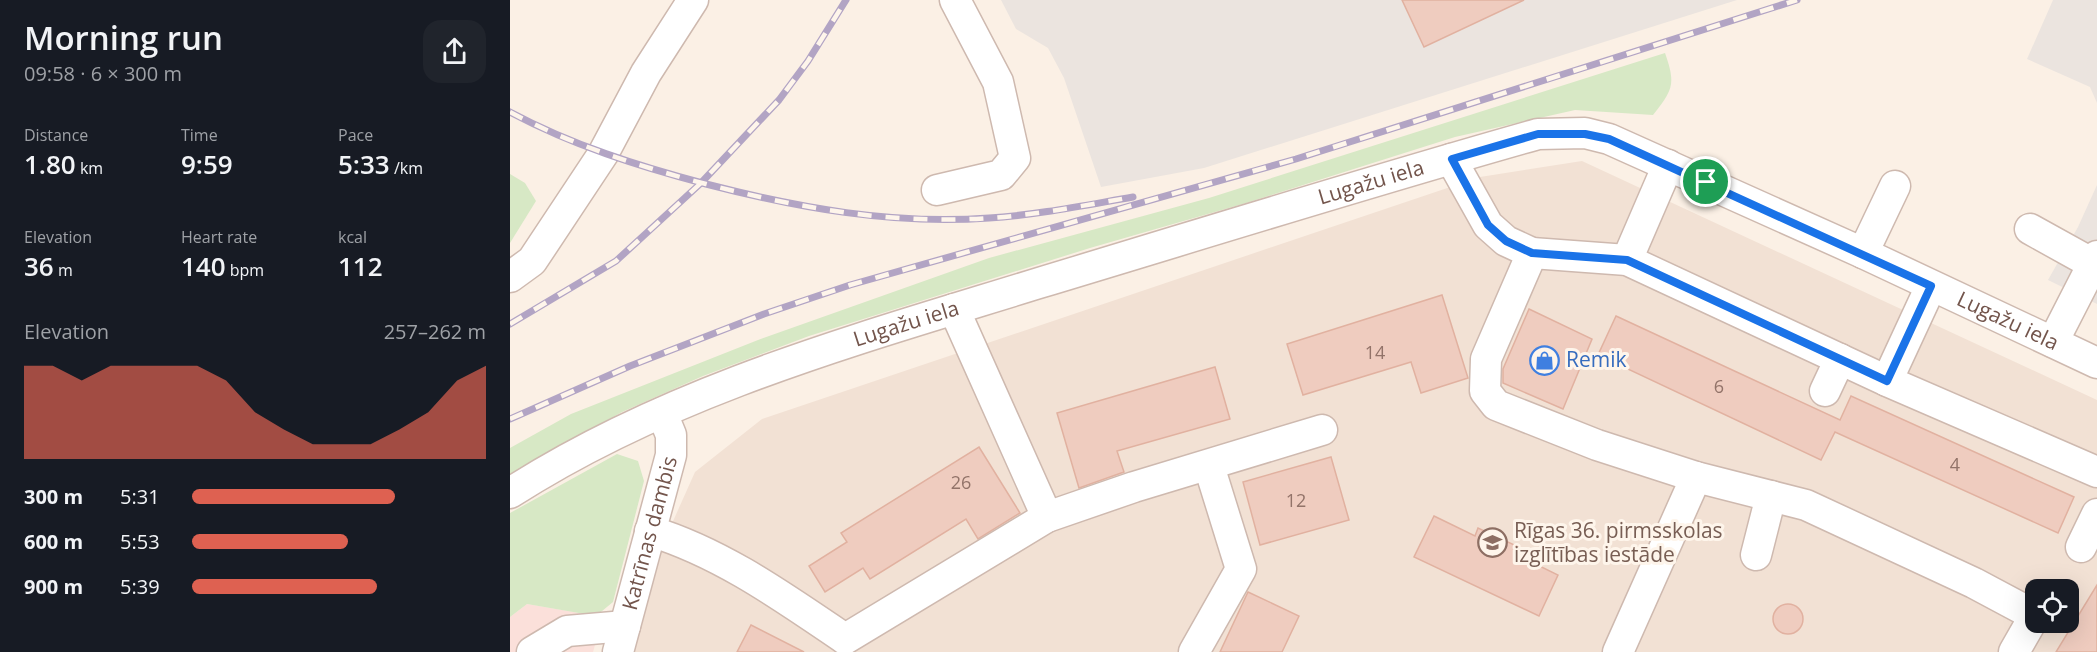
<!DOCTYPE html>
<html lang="en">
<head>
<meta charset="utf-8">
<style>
  :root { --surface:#171b24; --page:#20242c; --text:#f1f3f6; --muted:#9ea1a6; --accent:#de6151 }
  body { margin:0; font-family:"Open Sans",sans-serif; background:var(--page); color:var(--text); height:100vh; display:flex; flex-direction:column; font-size:22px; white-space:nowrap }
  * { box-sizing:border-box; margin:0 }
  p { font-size:20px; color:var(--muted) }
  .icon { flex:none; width:33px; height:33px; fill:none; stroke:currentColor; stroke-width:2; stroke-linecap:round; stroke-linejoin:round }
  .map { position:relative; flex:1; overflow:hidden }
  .sheet { display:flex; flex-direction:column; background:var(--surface); width:510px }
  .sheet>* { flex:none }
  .fabs { position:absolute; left:1515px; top:579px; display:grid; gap:12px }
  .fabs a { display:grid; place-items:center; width:54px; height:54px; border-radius:12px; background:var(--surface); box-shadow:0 6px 24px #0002; font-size:30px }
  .pin { position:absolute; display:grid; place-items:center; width:51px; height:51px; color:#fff; margin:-26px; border:3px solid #fff; border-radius:50%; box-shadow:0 2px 6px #0007 }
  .round { display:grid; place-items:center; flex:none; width:63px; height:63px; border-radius:18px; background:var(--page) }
  .summary { display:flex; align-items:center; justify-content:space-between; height:102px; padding:0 24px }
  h1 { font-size:33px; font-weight:600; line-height:45px }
  .stats { display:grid; grid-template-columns:repeat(3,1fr); gap:9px; height:102px; padding:6px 24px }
  .stats div { display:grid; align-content:center }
  .stats b { font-size:26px; font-weight:600 }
  .stats small { font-size:16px; font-weight:400 }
  .stats p { font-size:16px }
  .chart { height:168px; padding:12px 24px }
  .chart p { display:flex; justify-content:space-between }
  .chart svg { width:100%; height:108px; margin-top:6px; fill:var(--accent); opacity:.7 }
  ul { padding:0 24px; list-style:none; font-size:20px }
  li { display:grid; grid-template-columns:96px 72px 1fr; align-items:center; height:45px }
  li i { height:15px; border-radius:8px; background:var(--accent) }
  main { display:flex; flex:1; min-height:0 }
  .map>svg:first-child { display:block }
  .residential { fill:#f2e1d4; fill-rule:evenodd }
  .commercial { fill:#fbe0da }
  .industrial { fill:#ebe4df }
  .green { fill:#d7e8c5 }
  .building { fill:#efccbf; stroke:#e1b1a0; stroke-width:1.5 }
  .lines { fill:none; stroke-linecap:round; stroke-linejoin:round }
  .minor-casing { stroke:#ceb9af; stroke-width:33 }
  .minor { stroke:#fff; stroke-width:30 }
  .rail-casing { stroke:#b2a4c4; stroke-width:7 }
  .rail { stroke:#fef5eb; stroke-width:4.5; stroke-dasharray:14; stroke-linecap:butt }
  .route-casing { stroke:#fff; stroke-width:12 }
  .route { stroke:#1a73e8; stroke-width:8 }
  .labels { text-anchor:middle; stroke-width:6; stroke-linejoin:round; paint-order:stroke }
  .number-label { font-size:18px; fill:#927369 }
  .street-label { font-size:21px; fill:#73554c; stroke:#fef5eb }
  .shop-label { font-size:21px; fill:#366cbe; stroke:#fef5eb; text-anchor:start }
  .education-label { font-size:21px; fill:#785e54; stroke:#fef5eb; text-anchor:start }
</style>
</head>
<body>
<main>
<section class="sheet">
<div class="summary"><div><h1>Morning run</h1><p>09:58 · 6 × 300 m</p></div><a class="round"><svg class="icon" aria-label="share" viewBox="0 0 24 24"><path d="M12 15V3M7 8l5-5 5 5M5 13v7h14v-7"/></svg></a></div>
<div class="stats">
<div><p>Distance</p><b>1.80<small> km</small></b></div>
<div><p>Time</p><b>9:59</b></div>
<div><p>Pace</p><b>5:33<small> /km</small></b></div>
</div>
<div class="stats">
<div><p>Elevation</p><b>36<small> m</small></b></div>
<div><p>Heart rate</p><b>140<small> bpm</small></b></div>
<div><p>kcal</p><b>112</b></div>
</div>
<div class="chart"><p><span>Elevation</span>257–262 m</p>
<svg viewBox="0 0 160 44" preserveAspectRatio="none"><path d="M0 44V6L10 6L20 12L30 6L40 6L50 6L60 6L70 12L80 25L90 32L100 38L110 38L120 38L130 32L140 25L150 12L160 6V44z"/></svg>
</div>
<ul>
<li><b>300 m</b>5:31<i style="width:69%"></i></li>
<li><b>600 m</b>5:53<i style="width:53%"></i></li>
<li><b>900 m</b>5:39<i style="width:63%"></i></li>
</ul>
</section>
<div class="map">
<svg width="1587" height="652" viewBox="0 0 1587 652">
  <rect width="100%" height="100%" fill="#fbf0e5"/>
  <!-- residential -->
  <path class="residential" d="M1072,161L1587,400V652H121L143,566L185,472L252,419L970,177ZM1526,590H1558V622H1526Z"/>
  <!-- commercial -->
  <polygon class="commercial" points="17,604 93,617 83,652 0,652 0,617"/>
  <!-- industrial -->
  <g class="industrial">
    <polygon points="491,0 1227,0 694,168 591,187 554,78 538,48 506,29"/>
    <polygon points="1543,0 1587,0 1587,103 1580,87 1517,59"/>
    <polygon points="1587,185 1587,304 1538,280 1568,227"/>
  </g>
  <!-- green -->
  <g class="green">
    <path d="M1155,53C1166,84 1163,90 1143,115L1065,110L945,137L736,203L580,248L299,336L193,376L112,412L0,475V448L61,414L248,340L479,258L699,198Z"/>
    <polygon points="0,174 15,183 26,201 0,243"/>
    <polygon points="107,454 128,461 134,481 103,602 86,616 17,604 0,617 0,513"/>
  </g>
  <!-- building -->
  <g class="building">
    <polygon points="892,0 1014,0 914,47"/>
    <polygon points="932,295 958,378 911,393 901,362 793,395 777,344"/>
    <polygon points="1019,309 1082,339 1053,409 993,383 993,369"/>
    <polygon points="1106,316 1330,420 1341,396 1564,497 1548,533 1325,432 1311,460 1088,355"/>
    <polygon points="705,367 720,419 607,451 614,472 569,488 547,413"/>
    <polygon points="469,447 510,513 468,539 456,519 360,579 353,568 315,592 299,566 337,542 331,533"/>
    <polygon points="821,457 839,520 750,545 733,482"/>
    <polygon points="924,516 965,536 968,528 1013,549 1009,556 1048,575 1029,616 904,557"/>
    <polygon points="1587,585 1587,652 1546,652"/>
    <polygon points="738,592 789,616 772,652 710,652"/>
    <circle cx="1278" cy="619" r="15"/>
    <polygon points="241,625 294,652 227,652"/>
  </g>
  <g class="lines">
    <defs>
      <g id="minor">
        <polyline points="941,159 978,225 996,241 1022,253 1117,260 1377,381 1587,472"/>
        <polyline points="427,190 491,175 505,158 488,82 445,0"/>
        <polyline points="1520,229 1583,264"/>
        <polyline points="1022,253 976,359 975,391 986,405 1087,445 1186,477 1296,505 1464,583 1522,614 1520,624 1504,652"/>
        <polyline points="1353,253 1385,186"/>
        <polyline points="1117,260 1158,165"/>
        <polyline points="0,277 22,261 93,154 136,73 183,0"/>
        <polyline points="444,309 537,517"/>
        <polyline points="1543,342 1587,256"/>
        <polyline points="1377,381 1421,286"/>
        <polyline points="1315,391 1330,359"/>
        <path id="s1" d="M0,493C160,390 348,339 529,283C695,233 861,181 1028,134L1075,133L1099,139L1353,253L1587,363"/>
        <path d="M140,531C212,553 273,597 335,639L537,517L624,487L812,430"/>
        <polyline points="1571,547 1587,514"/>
        <polyline points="1246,555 1261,496"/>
        <polyline points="22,652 57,631 115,626"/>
        <path id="s2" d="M108,652L161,455V435L152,413"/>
        <polyline points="684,652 731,569 699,466"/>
        <polyline points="1108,652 1186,477"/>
      </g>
    </defs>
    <!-- minor casing -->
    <use href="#minor" class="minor-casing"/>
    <!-- minor -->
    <use href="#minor" class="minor"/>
    <defs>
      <g id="rail">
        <path d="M0,112C62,145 128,166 196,184C289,208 383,225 479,218C527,215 576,205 623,197"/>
        <polyline points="0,324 106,261 191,183 269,100 298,61 336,0"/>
        <polyline points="0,419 120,366 254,314 340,285 786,159 1287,0"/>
      </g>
    </defs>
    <!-- rail casing -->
    <use href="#rail" class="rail-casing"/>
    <!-- rail -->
    <use href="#rail" class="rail"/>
  </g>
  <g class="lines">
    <defs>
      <polygon id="route" points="1028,134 1075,134 1099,139 1421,286 1377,381 1117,260 1022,253 996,241 978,225 942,159"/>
    </defs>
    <!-- route casing -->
    <use href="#route" class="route-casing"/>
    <!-- route -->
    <use href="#route" class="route"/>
  </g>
  <!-- icons -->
  <defs>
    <symbol id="shop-ring" viewBox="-11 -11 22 22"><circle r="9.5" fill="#fef5eb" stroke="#3f7fe0" stroke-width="1.5"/><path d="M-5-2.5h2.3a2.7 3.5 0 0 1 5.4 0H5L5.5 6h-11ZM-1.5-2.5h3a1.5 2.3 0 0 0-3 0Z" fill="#3f7fe0"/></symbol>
    <symbol id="school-ring" viewBox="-11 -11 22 22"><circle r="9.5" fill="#fef5eb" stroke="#8d6e63" stroke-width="1.5"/><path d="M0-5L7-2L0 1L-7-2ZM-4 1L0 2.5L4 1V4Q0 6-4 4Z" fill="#8d6e63"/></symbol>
  </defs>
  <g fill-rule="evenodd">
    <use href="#shop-ring" x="1018" y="344" width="33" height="33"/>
    <use href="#school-ring" x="966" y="526" width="33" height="33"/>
  </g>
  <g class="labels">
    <!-- number labels -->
    <g class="number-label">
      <text x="865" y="359">14</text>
      <text x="1209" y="393">6</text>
      <text x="1445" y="471">4</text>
      <text x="451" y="489">26</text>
      <text x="786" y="507">12</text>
    </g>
    <!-- street labels -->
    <g class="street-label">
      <text dy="7" stroke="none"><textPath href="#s1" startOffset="918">Lugažu iela</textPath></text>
      <text dy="7" stroke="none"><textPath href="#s1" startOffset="1602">Lugažu iela</textPath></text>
      <text dy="7" stroke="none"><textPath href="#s1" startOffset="432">Lugažu iela</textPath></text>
      <text dy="7" stroke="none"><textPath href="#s2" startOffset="123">Katrīnas dambis</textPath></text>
    </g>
    <!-- shop labels -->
    <g class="shop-label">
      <text x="1056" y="367">Remik</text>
    </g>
    <!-- education labels -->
    <g class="education-label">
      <text x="1004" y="538">Rīgas 36. pirmsskolas<tspan x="1004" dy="24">izglītības iestāde</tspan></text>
    </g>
  </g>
</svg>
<div class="fabs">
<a><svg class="icon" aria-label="locate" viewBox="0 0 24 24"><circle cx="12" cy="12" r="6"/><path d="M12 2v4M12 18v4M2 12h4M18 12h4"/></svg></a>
</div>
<div class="pin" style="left:1196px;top:182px;background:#1e9e55"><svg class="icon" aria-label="arrive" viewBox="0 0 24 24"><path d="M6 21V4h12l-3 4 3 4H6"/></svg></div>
</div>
</main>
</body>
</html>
